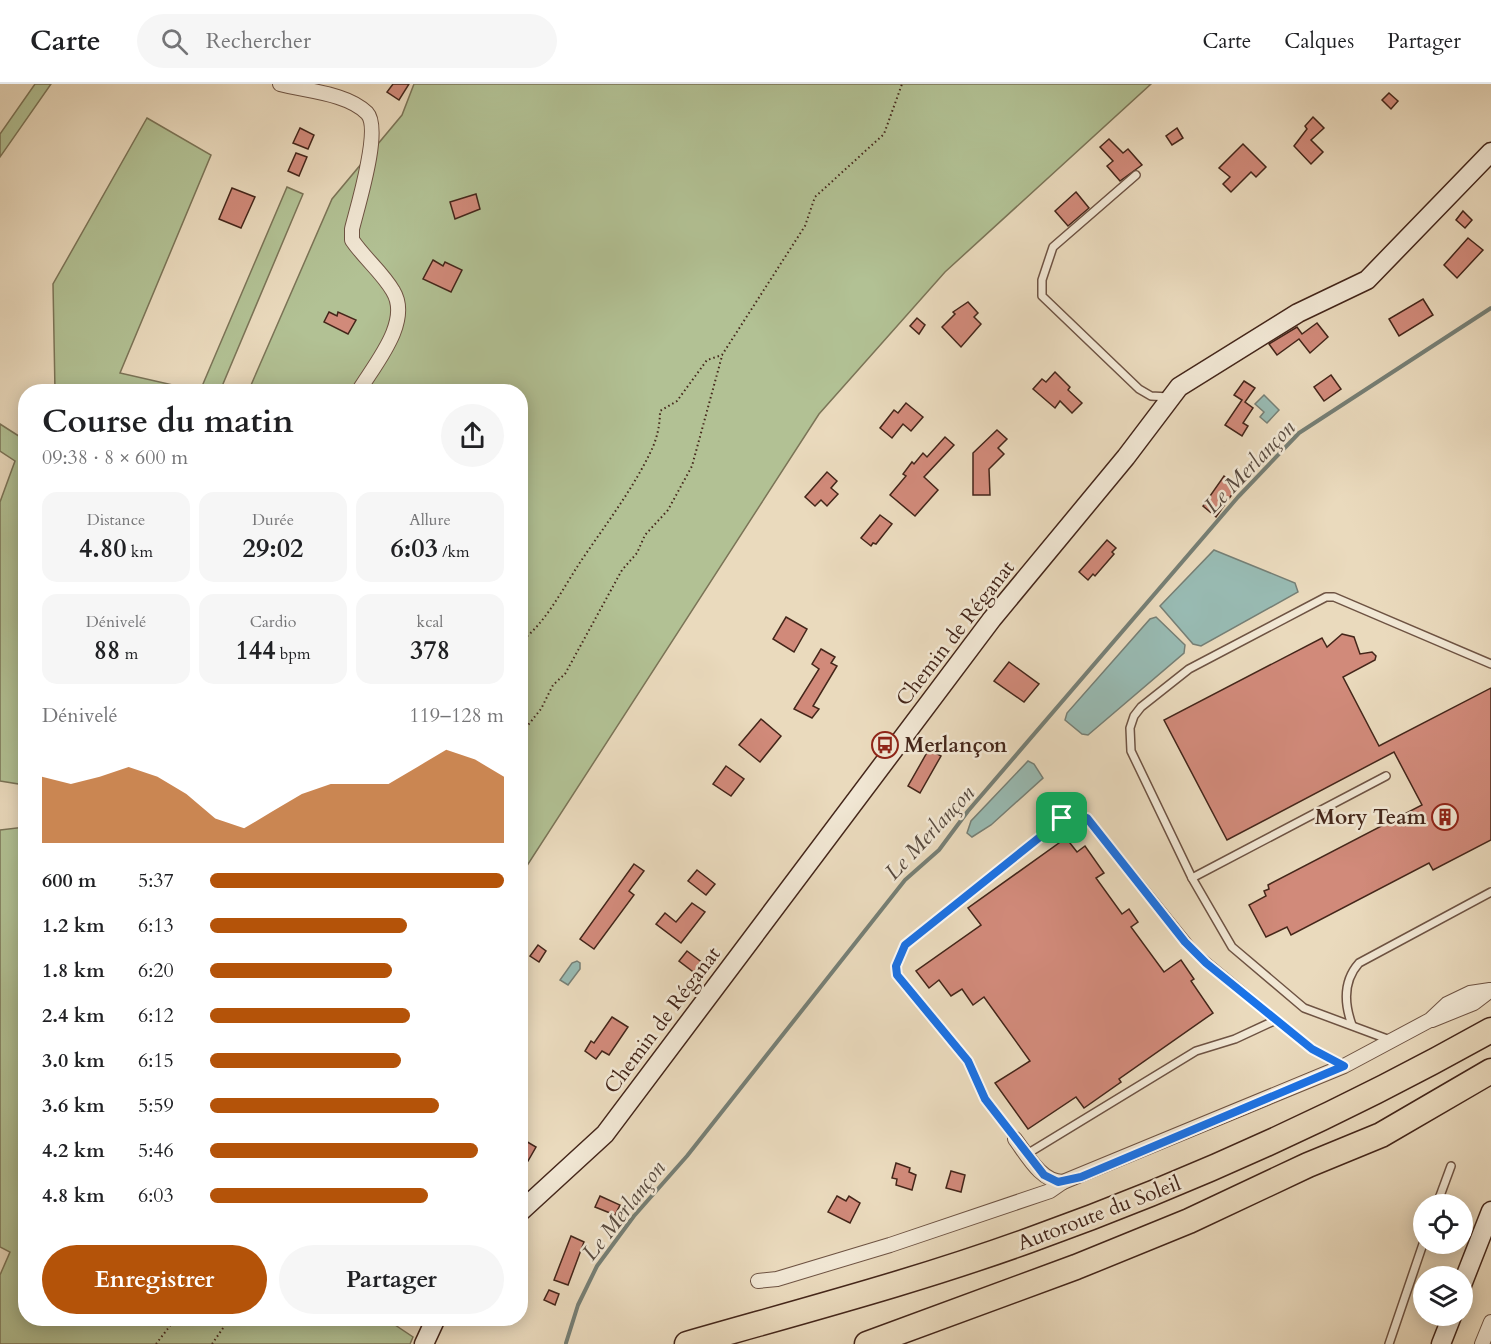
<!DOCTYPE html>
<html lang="fr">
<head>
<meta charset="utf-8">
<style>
  :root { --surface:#fff; --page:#f6f6f6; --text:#202124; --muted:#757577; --line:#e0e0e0; --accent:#b45309 }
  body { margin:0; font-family:Cardo,serif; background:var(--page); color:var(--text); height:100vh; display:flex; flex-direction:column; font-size:22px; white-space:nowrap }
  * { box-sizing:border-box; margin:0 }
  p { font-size:20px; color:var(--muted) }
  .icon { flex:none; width:33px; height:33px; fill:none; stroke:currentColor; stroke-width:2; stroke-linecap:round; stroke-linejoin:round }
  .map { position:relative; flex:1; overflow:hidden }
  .details { position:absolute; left:18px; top:300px; width:510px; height:942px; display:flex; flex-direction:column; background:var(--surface); border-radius:24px; box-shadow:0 3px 15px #0003 }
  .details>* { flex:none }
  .tools { position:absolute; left:1413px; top:1110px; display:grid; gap:12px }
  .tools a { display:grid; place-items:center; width:60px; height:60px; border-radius:50%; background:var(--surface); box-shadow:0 3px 15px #0003; font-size:30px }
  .pin { position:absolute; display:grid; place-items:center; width:51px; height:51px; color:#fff; margin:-26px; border-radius:12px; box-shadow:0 3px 9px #0006 }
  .round { display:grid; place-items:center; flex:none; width:63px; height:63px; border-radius:32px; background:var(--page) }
  .head { display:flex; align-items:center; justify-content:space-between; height:102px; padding:0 24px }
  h1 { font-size:33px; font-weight:600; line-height:45px }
  .figures { display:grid; grid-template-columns:repeat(3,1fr); gap:9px; height:102px; padding:6px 24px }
  .figures div { display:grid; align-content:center; border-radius:15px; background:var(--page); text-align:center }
  .figures b { font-size:26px; font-weight:600 }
  .figures small { font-size:16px; font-weight:400 }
  .figures p { font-size:16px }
  .chart { height:168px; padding:12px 24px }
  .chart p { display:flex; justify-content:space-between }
  .chart svg { width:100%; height:108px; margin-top:6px; fill:var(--accent); opacity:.7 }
  .primary-button { display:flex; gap:12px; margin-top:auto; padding:12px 24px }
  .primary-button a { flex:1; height:69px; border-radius:36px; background:var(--accent); color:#fff; font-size:24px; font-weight:600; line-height:69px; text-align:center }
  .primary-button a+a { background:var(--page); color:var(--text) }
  ul { padding:0 24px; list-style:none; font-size:20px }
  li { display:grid; grid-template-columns:96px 72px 1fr; align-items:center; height:45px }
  li i { height:15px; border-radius:8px; background:var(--accent) }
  header { display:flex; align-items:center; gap:36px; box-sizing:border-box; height:84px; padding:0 30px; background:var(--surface); border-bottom:2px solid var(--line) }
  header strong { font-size:28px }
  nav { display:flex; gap:33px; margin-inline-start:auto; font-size:21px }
  .search { width:420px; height:54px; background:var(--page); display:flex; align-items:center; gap:15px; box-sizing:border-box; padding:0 21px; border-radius:33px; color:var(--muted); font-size:22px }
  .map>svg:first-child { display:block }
  .green { fill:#b2c194; stroke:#7b7457; stroke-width:1.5 }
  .water { fill:#98bab2; stroke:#767f75; stroke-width:1.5 }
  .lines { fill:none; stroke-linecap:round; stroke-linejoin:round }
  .stream { stroke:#767f75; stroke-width:4 }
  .building { fill:#d18a7a; stroke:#44261a; stroke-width:1.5 }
  .lane-casing { stroke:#6e5343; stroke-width:10 }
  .street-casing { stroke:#6e5343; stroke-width:16 }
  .secondary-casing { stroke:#44261a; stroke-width:21 }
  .highway-casing { stroke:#44261a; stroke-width:27 }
  .path { stroke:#44261a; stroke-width:2; stroke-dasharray:1.5 3; stroke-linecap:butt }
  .lane { stroke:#f1e7d4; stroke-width:7 }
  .street { stroke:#f1e7d4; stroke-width:14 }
  .secondary { stroke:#f1e7d4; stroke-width:18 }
  .highway { stroke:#eadabd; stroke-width:24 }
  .route-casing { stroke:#fff; stroke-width:12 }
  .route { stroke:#1a73e8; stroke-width:8 }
  .labels { text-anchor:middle; stroke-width:5; stroke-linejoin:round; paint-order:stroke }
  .street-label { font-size:21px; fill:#44261a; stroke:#f1e7d4 }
  .poi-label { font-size:21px; font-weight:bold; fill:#44261a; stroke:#f1e7d4; text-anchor:start }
  .water-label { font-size:22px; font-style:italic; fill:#594b40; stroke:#f1e7d4 }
</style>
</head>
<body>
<header>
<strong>Carte</strong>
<div class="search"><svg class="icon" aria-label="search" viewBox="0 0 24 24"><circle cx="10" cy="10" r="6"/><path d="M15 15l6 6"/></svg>Rechercher</div>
<nav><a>Carte</a><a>Calques</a><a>Partager</a></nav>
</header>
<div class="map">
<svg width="1491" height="1260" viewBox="0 0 1491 1260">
  <rect width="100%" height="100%" fill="#eadabd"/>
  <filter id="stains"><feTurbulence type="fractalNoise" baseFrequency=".00333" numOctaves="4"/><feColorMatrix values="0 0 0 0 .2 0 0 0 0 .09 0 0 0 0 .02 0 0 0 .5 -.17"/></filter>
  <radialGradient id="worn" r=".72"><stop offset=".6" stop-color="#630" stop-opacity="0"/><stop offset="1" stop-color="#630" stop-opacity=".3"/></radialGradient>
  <!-- green -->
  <g class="green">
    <polygon points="35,0 51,0 0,73 0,50"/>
    <polygon points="414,0 1151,0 945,188 819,330 521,791 520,308 248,308 332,115 402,31"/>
    <polygon points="147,34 211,71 120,289 199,307 55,307 53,200"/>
    <polygon points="287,103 303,110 220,307 200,307"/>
    <polygon points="0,340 25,356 25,701 0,697 0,418 15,377 0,367"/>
    <polygon points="25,743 26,1234 386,1235 413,1253 410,1260 0,1260 0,1191 10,1168 0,1163 0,746"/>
  </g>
  <!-- water -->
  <g class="water">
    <polygon points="1264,311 1279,326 1267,339 1260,333 1264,328 1255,320"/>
    <polygon points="1214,466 1295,499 1298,508 1201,562 1193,560 1160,522"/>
    <polygon points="1156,533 1185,561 1184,569 1088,651 1082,650 1065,636 1067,629 1150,535"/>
    <polygon points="1028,677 1034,680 1043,694 991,741 972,753 967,749 971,737"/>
    <polygon points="577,877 580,879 580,885 568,901 560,896 572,879"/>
  </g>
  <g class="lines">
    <!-- stream -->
    <polyline class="stream" points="566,1259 578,1221 597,1182 634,1132 687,1072 905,796 939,766 968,727 1238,413 1299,349 1491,224"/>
  </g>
  <!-- building -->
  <g class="building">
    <polygon points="393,0 409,0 399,16 387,8"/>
    <polygon points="1389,9 1398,17 1391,25 1382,16"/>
    <polygon points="1313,33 1324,44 1311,56 1323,68 1311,80 1294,62 1307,45 1305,42"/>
    <polygon points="300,44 314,51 308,65 293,59"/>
    <polygon points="1177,44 1183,54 1172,61 1166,52"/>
    <polygon points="1109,55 1123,69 1128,65 1142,81 1120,97 1107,82 1113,77 1100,63"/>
    <polygon points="1243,60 1266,83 1256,93 1251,88 1231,108 1223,100 1230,93 1219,84"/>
    <polygon points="296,69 307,73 299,92 288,87"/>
    <polygon points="232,104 255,113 241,144 219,135"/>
    <polygon points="1076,108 1089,124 1068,142 1055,127"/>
    <polygon points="476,110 480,125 455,135 450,118"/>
    <polygon points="1463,127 1472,136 1465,144 1456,136"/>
    <polygon points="1468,154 1483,166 1457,194 1444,181"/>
    <polygon points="433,176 443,182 445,178 462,186 451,208 423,195"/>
    <polygon points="1423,215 1433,231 1399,252 1389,235"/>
    <polygon points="968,218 978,229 974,233 981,240 961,263 942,243 955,230 953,228"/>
    <polygon points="329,228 337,232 338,228 356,236 348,250 324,238"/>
    <polygon points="917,234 925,241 919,250 910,242"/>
    <polygon points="1317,239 1328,253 1310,269 1299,255 1277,271 1269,260 1297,243 1302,250"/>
    <polygon points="1055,288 1070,303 1068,306 1082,319 1072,329 1060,317 1055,324 1033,305 1042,295 1046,298"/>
    <polygon points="1331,291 1341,305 1324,317 1314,303"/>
    <polygon points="1244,297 1255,304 1245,318 1253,324 1243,339 1248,342 1242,352 1225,341 1242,316 1234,311"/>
    <polygon points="906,319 923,333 911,347 903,340 892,354 880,344 894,326 898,329"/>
    <polygon points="997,346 1007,355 998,364 1004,370 989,385 990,411 973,411 973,369"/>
    <polygon points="945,353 954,361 924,393 938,406 915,432 890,411 906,392 903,390 912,378 914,380 923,369 927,373"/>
    <polygon points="827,388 837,397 831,404 838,410 827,422 821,416 815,422 805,413"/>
    <polygon points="1224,392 1238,402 1216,433 1203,422"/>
    <polygon points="880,431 892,440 876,460 873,459 871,462 861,454"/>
    <polygon points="1107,456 1116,464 1112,468 1114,470 1095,492 1093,490 1088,496 1079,488"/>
    <polygon points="786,533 807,545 794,568 773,555"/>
    <polygon points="1342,550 1354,553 1360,570 1372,568 1376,572 1375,576 1343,593 1379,662 1491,604 1491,756 1433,786 1429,779 1291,851 1287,843 1266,853 1249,821 1266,812 1264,807 1269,805 1268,801 1422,721 1394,668 1227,756 1164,636 1322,554 1327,563"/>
    <polygon points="821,565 835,573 831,579 837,582 813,622 819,625 812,634 794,625 819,585 812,580"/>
    <polygon points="1009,578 1039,600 1024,618 994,597"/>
    <polygon points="761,635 781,652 760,678 739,661"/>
    <polygon points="929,665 941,672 920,709 908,702"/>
    <polygon points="726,682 744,695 731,712 713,700"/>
    <polygon points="1066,754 1077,768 1085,762 1104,789 1096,794 1122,830 1129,825 1138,838 1131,843 1164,888 1181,876 1194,895 1191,897 1213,929 1119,995 1121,998 1084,1024 1076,1013 1028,1045 995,999 1030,977 984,913 973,921 962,905 951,912 939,896 929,904 916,887 981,841 968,824"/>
    <polygon points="634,780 644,787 629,807 634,811 594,865 580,855"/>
    <polygon points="697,786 715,800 706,811 688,797"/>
    <polygon points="692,819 705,828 681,859 656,840 665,829 676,838"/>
    <polygon points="538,861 546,867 539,878 530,872"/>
    <polygon points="687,867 708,883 700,893 679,877"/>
    <polygon points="612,933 628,943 609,971 602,967 596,975 585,967 591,957 594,959"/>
    <polygon points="524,1056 536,1063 528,1077 520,1072"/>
    <polygon points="896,1079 910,1084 909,1088 916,1091 912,1106 896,1101 897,1095 892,1094"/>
    <polygon points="951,1087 965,1091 961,1108 946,1104"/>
    <polygon points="600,1112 620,1121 615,1131 595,1123"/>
    <polygon points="837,1112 846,1117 849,1112 860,1119 850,1139 828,1128"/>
    <polygon points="571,1152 584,1158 568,1201 554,1196"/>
    <polygon points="549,1206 559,1210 555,1221 544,1216"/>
  </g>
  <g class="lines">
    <defs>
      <g id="lane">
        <polyline points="1136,91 1053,163 1042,196 1042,212 1139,305 1151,312 1169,313"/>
        <polyline points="1192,794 1386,692"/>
        <path d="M1352,941C1344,919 1343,897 1359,879L1491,808"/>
        <polyline points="1390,956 1304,924 1232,863 1192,794 1131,667 1130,644 1134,632 1141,623 1189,585 1326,513 1334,513 1491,580"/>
        <polyline points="1015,1055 985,1015 968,977 897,891 896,882 905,861 1070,729 1087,734 1195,868 1312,965 1342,981"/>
        <polyline points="1027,1070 1196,967 1235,955 1276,936"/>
        <polyline points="1437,1120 1451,1082"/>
        <polyline points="1389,1260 1424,1157"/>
      </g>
      <g id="street">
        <path d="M280,0C306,7 347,9 367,29C382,45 357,124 352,145V156C364,174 382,188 393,207C412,238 374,281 358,308"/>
        <polyline points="1432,936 1474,919 1491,906"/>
        <path d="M1015,1055C1027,1071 1041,1098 1063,1098L1344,982L1430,936L1447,920L1470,909L1490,906"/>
        <polyline points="758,1197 777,1195 890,1161 1050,1107 1063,1098"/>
        <polyline points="1482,1260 1491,1238"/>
      </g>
      <g id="secondary">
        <polyline points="520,1128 605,1050 992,535 1126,373 1179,303 1298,229 1367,196 1491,68"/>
        <polyline points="1462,1201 1491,1127"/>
        <polyline points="424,1260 436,1234"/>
        <polyline points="1441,1260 1452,1232"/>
      </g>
      <g id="highway">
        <path d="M687,1260C802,1227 917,1197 1030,1156C1189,1099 1343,1029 1491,946"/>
        <polyline points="867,1260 1076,1183 1189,1137 1308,1081 1381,1051 1491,987"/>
      </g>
    </defs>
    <!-- lane casing -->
    <use href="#lane" class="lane-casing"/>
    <!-- street casing -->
    <use href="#street" class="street-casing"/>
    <!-- secondary casing -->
    <use href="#secondary" class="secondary-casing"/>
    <!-- highway casing -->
    <use href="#highway" class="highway-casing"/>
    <!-- path -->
    <g class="path">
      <path d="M520,558C545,540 562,506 579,480C603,444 632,407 651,367C657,355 660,341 660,327L677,317L707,276L722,271L805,142L815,113L884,50L902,0"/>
      <polyline points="520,651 541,625 553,601 565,590 622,486 637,469 645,451 668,426 692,382 722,272"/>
      <polyline points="156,1260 176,1234"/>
      <polyline points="212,1260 230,1234"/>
    </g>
    <!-- lane -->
    <use href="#lane" class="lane"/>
    <!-- street -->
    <use href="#street" class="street"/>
    <!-- secondary -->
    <use href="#secondary" class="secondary"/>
    <!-- highway -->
    <use href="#highway" class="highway"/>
  </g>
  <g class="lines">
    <defs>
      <polygon id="route" points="1070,729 1087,734 1185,858 1206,879 1312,965 1344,982 1081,1093 1058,1098 1044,1091 985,1015 968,977 897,891 896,882 905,861"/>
    </defs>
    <!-- route casing -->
    <use href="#route" class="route-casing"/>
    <!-- route -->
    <use href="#route" class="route"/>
  </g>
  <!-- icons -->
  <defs>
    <symbol id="bus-ring" viewBox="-11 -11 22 22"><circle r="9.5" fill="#f1e7d4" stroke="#8f2418" stroke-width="1.5"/><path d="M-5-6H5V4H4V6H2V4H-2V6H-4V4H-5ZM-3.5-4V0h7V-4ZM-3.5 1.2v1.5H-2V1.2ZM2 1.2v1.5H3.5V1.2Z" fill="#8f2418"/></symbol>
    <symbol id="building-ring" viewBox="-11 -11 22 22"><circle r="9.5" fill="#f1e7d4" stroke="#8f2418" stroke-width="1.5"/><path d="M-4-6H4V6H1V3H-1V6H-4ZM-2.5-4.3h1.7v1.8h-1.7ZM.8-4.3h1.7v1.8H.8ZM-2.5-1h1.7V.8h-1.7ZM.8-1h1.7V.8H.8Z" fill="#8f2418"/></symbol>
  </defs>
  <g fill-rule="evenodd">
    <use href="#bus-ring" x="870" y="646" width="30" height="30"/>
    <use href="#building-ring" x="1430" y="718" width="30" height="30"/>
  </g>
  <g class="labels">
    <!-- street labels -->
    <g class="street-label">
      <text transform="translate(955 549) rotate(-52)" y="7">Chemin de Réganat</text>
      <text transform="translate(662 936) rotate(-53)" y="7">Chemin de Réganat</text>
      <text transform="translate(1099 1129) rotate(-21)" y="7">Autoroute du Soleil</text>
    </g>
    <!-- poi labels -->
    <g class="poi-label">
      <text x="904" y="668">Merlançon</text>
      <text x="1426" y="740" text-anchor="end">Mory Team</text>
    </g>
    <!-- water labels -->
    <g class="water-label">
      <text transform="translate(1249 382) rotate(-46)" y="8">Le Merlançon</text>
      <text transform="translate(929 748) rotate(-47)" y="8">Le Merlançon</text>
      <text transform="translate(623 1126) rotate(-52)" y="8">Le Merlançon</text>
    </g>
  </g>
  <rect width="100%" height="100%" filter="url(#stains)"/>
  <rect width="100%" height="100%" fill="url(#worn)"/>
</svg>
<div class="tools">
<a><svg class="icon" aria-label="locate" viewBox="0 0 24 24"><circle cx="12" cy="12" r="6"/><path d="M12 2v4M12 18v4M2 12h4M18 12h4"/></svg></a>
<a><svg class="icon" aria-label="layers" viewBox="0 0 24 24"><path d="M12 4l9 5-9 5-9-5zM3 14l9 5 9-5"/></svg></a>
</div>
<div class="pin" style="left:1062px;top:734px;background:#1e9e55"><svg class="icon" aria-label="arrive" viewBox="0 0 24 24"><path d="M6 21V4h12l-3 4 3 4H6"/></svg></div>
<section class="details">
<div class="head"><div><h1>Course du matin</h1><p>09:38 · 8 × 600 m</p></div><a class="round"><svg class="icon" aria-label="share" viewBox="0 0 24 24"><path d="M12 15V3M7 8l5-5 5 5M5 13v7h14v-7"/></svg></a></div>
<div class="figures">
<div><p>Distance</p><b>4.80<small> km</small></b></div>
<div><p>Durée</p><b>29:02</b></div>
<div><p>Allure</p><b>6:03<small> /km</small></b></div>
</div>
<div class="figures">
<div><p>Dénivelé</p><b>88<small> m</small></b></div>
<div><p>Cardio</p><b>144<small> bpm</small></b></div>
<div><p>kcal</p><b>378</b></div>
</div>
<div class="chart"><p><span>Dénivelé</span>119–128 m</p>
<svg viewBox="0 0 160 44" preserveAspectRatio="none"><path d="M0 44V17L10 20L20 17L30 13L40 17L50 24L60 34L70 38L80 31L90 24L100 20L110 20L120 20L130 13L140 6L150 10L160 17V44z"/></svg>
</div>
<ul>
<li><b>600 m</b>5:37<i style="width:100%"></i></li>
<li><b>1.2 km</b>6:13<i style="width:67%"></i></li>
<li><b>1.8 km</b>6:20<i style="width:62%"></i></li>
<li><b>2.4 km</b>6:12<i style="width:68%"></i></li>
<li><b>3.0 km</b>6:15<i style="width:65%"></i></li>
<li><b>3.6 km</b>5:59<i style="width:78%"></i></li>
<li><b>4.2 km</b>5:46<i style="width:91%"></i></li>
<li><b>4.8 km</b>6:03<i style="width:74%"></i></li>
</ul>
<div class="primary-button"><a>Enregistrer</a><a>Partager</a></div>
</section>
</div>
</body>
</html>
